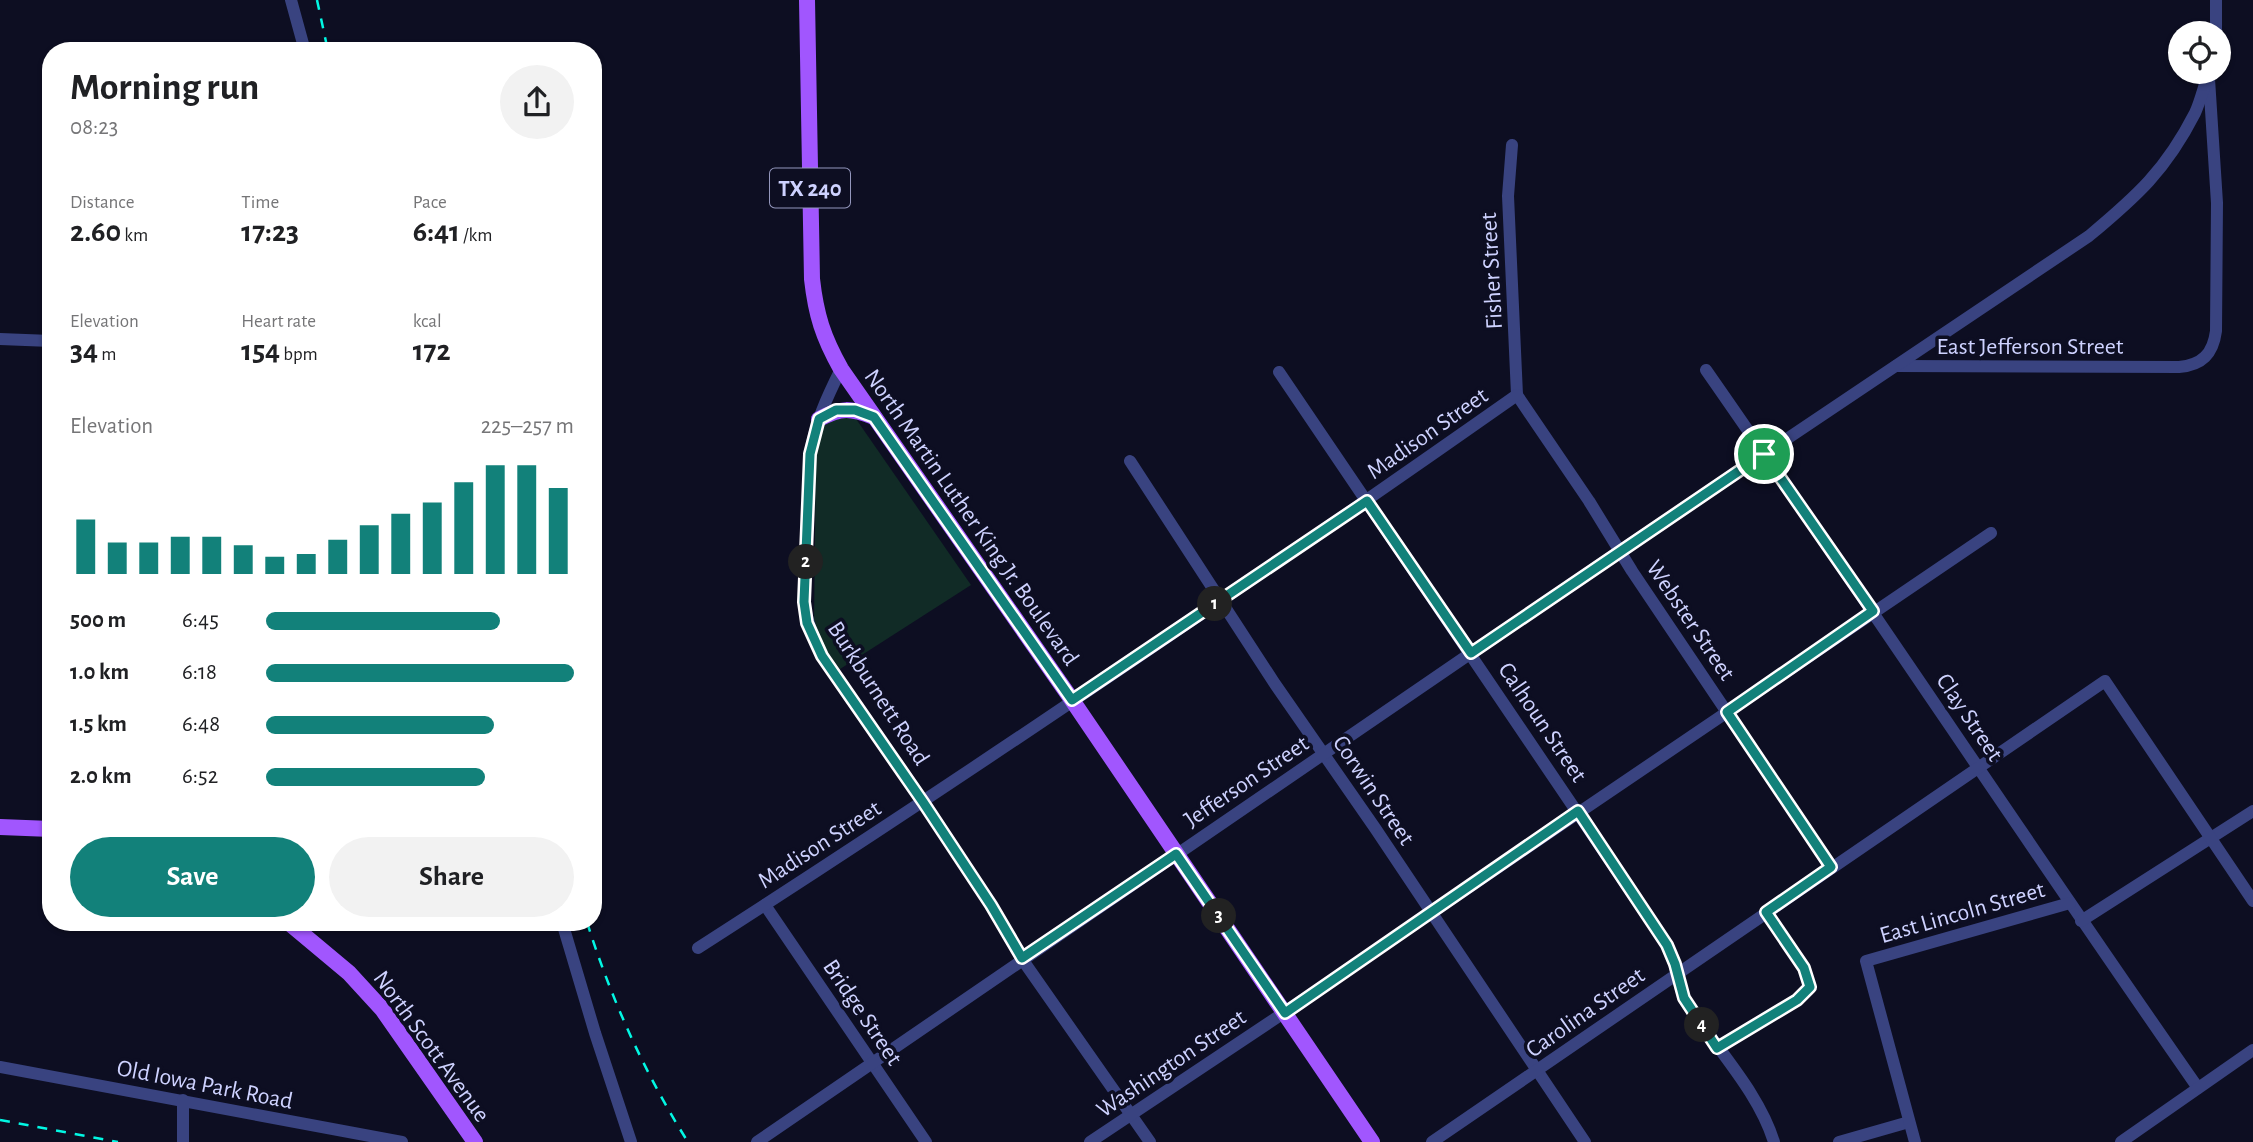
<!DOCTYPE html>
<html lang="en">
<head>
<meta charset="utf-8">
<style>
  :root { --surface:#fff; --page:#f2f2f2; --text:#202124; --muted:#757577; --accent:#12817a }
  body { margin:0; font-family:"Alegreya Sans",sans-serif; background:var(--page); color:var(--text); height:100vh; display:flex; flex-direction:column; font-size:26px; white-space:nowrap }
  * { box-sizing:border-box; margin:0 }
  p { font-size:23px; color:var(--muted) }
  .icon { flex:none; width:38px; height:38px; fill:none; stroke:currentColor; stroke-width:2; stroke-linecap:round; stroke-linejoin:round }
  .map { position:relative; flex:1; overflow:hidden }
  .panel { position:absolute; left:42px; top:42px; width:560px; height:889px; display:flex; flex-direction:column; background:var(--surface); border-radius:28px; box-shadow:0 2px 5px #0004 }
  .panel>* { flex:none }
  .buttons { position:absolute; left:2168px; top:21px; display:grid; gap:14px }
  .buttons a { display:grid; place-items:center; width:63px; height:63px; border-radius:50%; background:var(--surface); box-shadow:0 2px 5px #0004; font-size:35px }
  .pin { position:absolute; display:grid; place-items:center; width:60px; height:60px; color:#fff; margin:-30px; border:4px solid #fff; border-radius:50%; box-shadow:0 2px 7px #0007 }
  .km { position:absolute; width:35px; height:35px; margin:-18px; border-radius:50%; background:#222; color:#fff; font-size:19px; line-height:35px; text-align:center }
  .round { display:grid; place-items:center; flex:none; width:74px; height:74px; border-radius:37px; background:var(--page) }
  .overview { display:flex; align-items:center; justify-content:space-between; height:119px; padding:0 28px }
  h1 { font-size:38px; font-weight:700; line-height:52px }
  .figures { display:grid; grid-template-columns:repeat(3,1fr); gap:10px; height:119px; padding:7px 28px }
  .figures div { display:grid; align-content:center }
  .figures b { font-size:30px; font-weight:700 }
  .figures small { font-size:19px; font-weight:400 }
  .figures p { font-size:19px }
  .chart { height:196px; padding:14px 28px }
  .chart p { display:flex; justify-content:space-between }
  .chart svg { width:100%; height:126px; margin-top:7px; stroke:var(--accent); stroke-width:6 }
  .cta { display:flex; gap:14px; margin-top:auto; padding:14px 28px }
  .cta a { flex:1; height:80px; border-radius:42px; background:var(--accent); color:#fff; font-size:28px; font-weight:700; line-height:80px; text-align:center }
  .cta a+a { background:var(--page); color:var(--text) }
  ul { padding:0 28px; list-style:none; font-size:23px }
  li { display:grid; grid-template-columns:112px 84px 1fr; align-items:center; height:52px }
  li i { height:18px; border-radius:9px; background:var(--accent) }
  .map>svg:first-child { display:block }
  .green { fill:#112b26 }
  .lines { fill:none; stroke-linecap:round; stroke-linejoin:round }
  .minor { stroke:#394380; stroke-width:12 }
  .major { stroke:#a156fe; stroke-width:16 }
  .rail { stroke:#02f7e3; stroke-width:2.5; stroke-dasharray:10 9; stroke-linecap:butt }
  .route-casing { stroke:#fff; stroke-width:14 }
  .route { stroke:#12817a; stroke-width:9 }
  .labels { text-anchor:middle; stroke-width:7; stroke-linejoin:round; paint-order:stroke }
  .shield { fill:#0d0e22; stroke:#9497bd; stroke-width:2 }
  .shield-label { font-size:23px; font-weight:bold; fill:#ced2ff }
  .street-label { font-size:24px; fill:#ced2ff; stroke:#0d0e22 }
</style>
</head>
<body>
<div class="map">
<svg width="2253" height="1142" viewBox="0 0 2253 1142">
  <rect width="100%" height="100%" fill="#0d0e22"/>
  <!-- green -->
  <polygon class="green" points="854,416 971,585 840,669 823,646 814,626 816,442 826,421"/>
  <g class="lines">
    <!-- minor -->
    <g class="minor">
      <polyline points="291,0 305,51"/>
      <polyline points="2216,33 2216,0"/>
      <polyline points="1512,145 1508,196 1517,395"/>
      <polyline points="0,339 51,341"/>
      <path d="M1896,366L2179,367C2202,365 2213,354 2216,331L2217,203L2209,79"/>
      <path d="M841,369C827,397 815,423 810,454L804,602C807,622 813,638 822,656L923,801L991,905L1022,959L1150,1142"/>
      <path d="M1706,370C1872,608 2032,850 2198,1088"/>
      <path d="M1279,372L1667,945C1677,963 1676,983 1686,1001C1714,1047 1758,1090 1774,1142"/>
      <polyline points="1517,395 1589,501 1632,571 1831,867"/>
      <polyline points="1130,461 1275,684 1375,828 1585,1142"/>
      <polyline points="765,905 926,1142"/>
      <polyline points="2081,921 2253,811"/>
      <polyline points="562,922 595,1033 631,1142"/>
      <path d="M698,948C975,770 1248,584 1517,395"/>
      <polyline points="1717,1048 1797,1000 1810,987 1804,968 1766,912"/>
      <polyline points="0,1067 402,1142"/>
      <polyline points="183,1142 183,1100"/>
      <path d="M757,1142L1620,551L2089,236C2137,196 2166,170 2195,113C2201,100 2204,85 2209,72"/>
      <polyline points="1090,1142 1285,1012 1991,533"/>
      <polyline points="1432,1142 2105,681 2253,901"/>
      <polyline points="1839,1142 1909,1122"/>
      <polyline points="1915,1142 1866,961 2070,903"/>
      <polyline points="2121,1142 2253,1050"/>
    </g>
    <!-- major -->
    <g class="major">
      <path d="M807,0L812,279C816,315 823,337 841,369L1072,700L1372,1142"/>
      <path d="M819,419C842,407 850,408 874,417"/>
      <polyline points="0,827 51,829"/>
      <polyline points="288,922 349,973 382,1009 475,1142"/>
    </g>
    <!-- rail -->
    <g class="rail">
      <polyline points="317,0 328,51"/>
      <path d="M587,922C611,999 645,1074 688,1142"/>
      <polyline points="0,1120 118,1142"/>
    </g>
  </g>
  <g class="lines">
    <defs>
      <polygon id="route" points="836,410 855,410 874,417 1072,700 1367,501 1471,653 1764,454 1873,611 1727,712 1831,867 1766,912 1804,968 1810,987 1797,1000 1717,1048 1684,998 1675,964 1667,945 1578,811 1285,1013 1176,854 1022,958 991,905 923,802 822,656 807,623 804,602 810,454 819,419"/>
    </defs>
    <!-- route casing -->
    <use href="#route" class="route-casing"/>
    <!-- route -->
    <use href="#route" class="route"/>
  </g>
  <g class="labels">
    <!-- shield labels -->
    <rect class="shield" x="770" y="168.5" width="80" height="39" rx="5"/>
    <g class="shield-label">
      <text x="810" y="196">TX 240</text>
    </g>
    <!-- street labels -->
    <g class="street-label">
      <text transform="translate(1491 271) rotate(-93)" y="8">Fisher Street</text>
      <text x="2030" y="354">East Jefferson Street</text>
      <text transform="translate(1427 433) rotate(-35)" y="8">Madison Street</text>
      <text transform="translate(972 517) rotate(55)" y="8">North Martin Luther King Jr. Boulevard</text>
      <text transform="translate(1691 620) rotate(56)" y="8">Webster Street</text>
      <text transform="translate(879 693) rotate(57)" y="8">Burkburnett Road</text>
      <text transform="translate(1970 717) rotate(56)" y="8">Clay Street</text>
      <text transform="translate(1543 722) rotate(56)" y="8">Calhoun Street</text>
      <text transform="translate(1246 781) rotate(-34)" y="8">Jefferson Street</text>
      <text transform="translate(1374 790) rotate(56)" y="8">Corwin Street</text>
      <text transform="translate(819 844) rotate(-33)" y="8">Madison Street</text>
      <text transform="translate(1962 912) rotate(-16)" y="8">East Lincoln Street</text>
      <text transform="translate(863 1012) rotate(56)" y="8">Bridge Street</text>
      <text transform="translate(1585 1012) rotate(-35)" y="8">Carolina Street</text>
      <text transform="translate(432 1046) rotate(54)" y="8">North Scott Avenue</text>
      <text transform="translate(1171 1063) rotate(-34)" y="8">Washington Street</text>
      <text transform="translate(205 1084) rotate(11)" y="8">Old Iowa Park Road</text>
    </g>
  </g>
</svg>
<div class="buttons">
<a><svg class="icon" aria-label="locate" viewBox="0 0 24 24"><circle cx="12" cy="12" r="6"/><path d="M12 2v4M12 18v4M2 12h4M18 12h4"/></svg></a>
</div>
<div class="pin" style="left:1764px;top:454px;background:#1e9e55"><svg class="icon" aria-label="arrive" viewBox="0 0 24 24"><path d="M6 21V4h12l-3 4 3 4H6"/></svg></div>
<b class="km" style="left:1215px;top:604px">1</b>
<b class="km" style="left:806px;top:562px">2</b>
<b class="km" style="left:1219px;top:916px">3</b>
<b class="km" style="left:1702px;top:1025px">4</b>
<section class="panel">
<div class="overview"><div><h1>Morning run</h1><p>08:23</p></div><a class="round"><svg class="icon" aria-label="share" viewBox="0 0 24 24"><path d="M12 15V3M7 8l5-5 5 5M5 13v7h14v-7"/></svg></a></div>
<div class="figures">
<div><p>Distance</p><b>2.60<small> km</small></b></div>
<div><p>Time</p><b>17:23</b></div>
<div><p>Pace</p><b>6:41<small> /km</small></b></div>
</div>
<div class="figures">
<div><p>Elevation</p><b>34<small> m</small></b></div>
<div><p>Heart rate</p><b>154<small> bpm</small></b></div>
<div><p>kcal</p><b>172</b></div>
</div>
<div class="chart"><p><span>Elevation</span>225–257 m</p>
<svg viewBox="0 0 160 44" preserveAspectRatio="none"><path d="M5 44V25M15 44V33M25 44V33M35 44V31M45 44V31M55 44V34M65 44V38M75 44V37M85 44V32M95 44V27M105 44V23M115 44V19M125 44V12M135 44V6M145 44V6M155 44V14"/></svg>
</div>
<ul>
<li><b>500 m</b>6:45<i style="width:76%"></i></li>
<li><b>1.0 km</b>6:18<i style="width:100%"></i></li>
<li><b>1.5 km</b>6:48<i style="width:74%"></i></li>
<li><b>2.0 km</b>6:52<i style="width:71%"></i></li>
</ul>
<div class="cta"><a>Save</a><a>Share</a></div>
</section>
</div>
</body>
</html>
